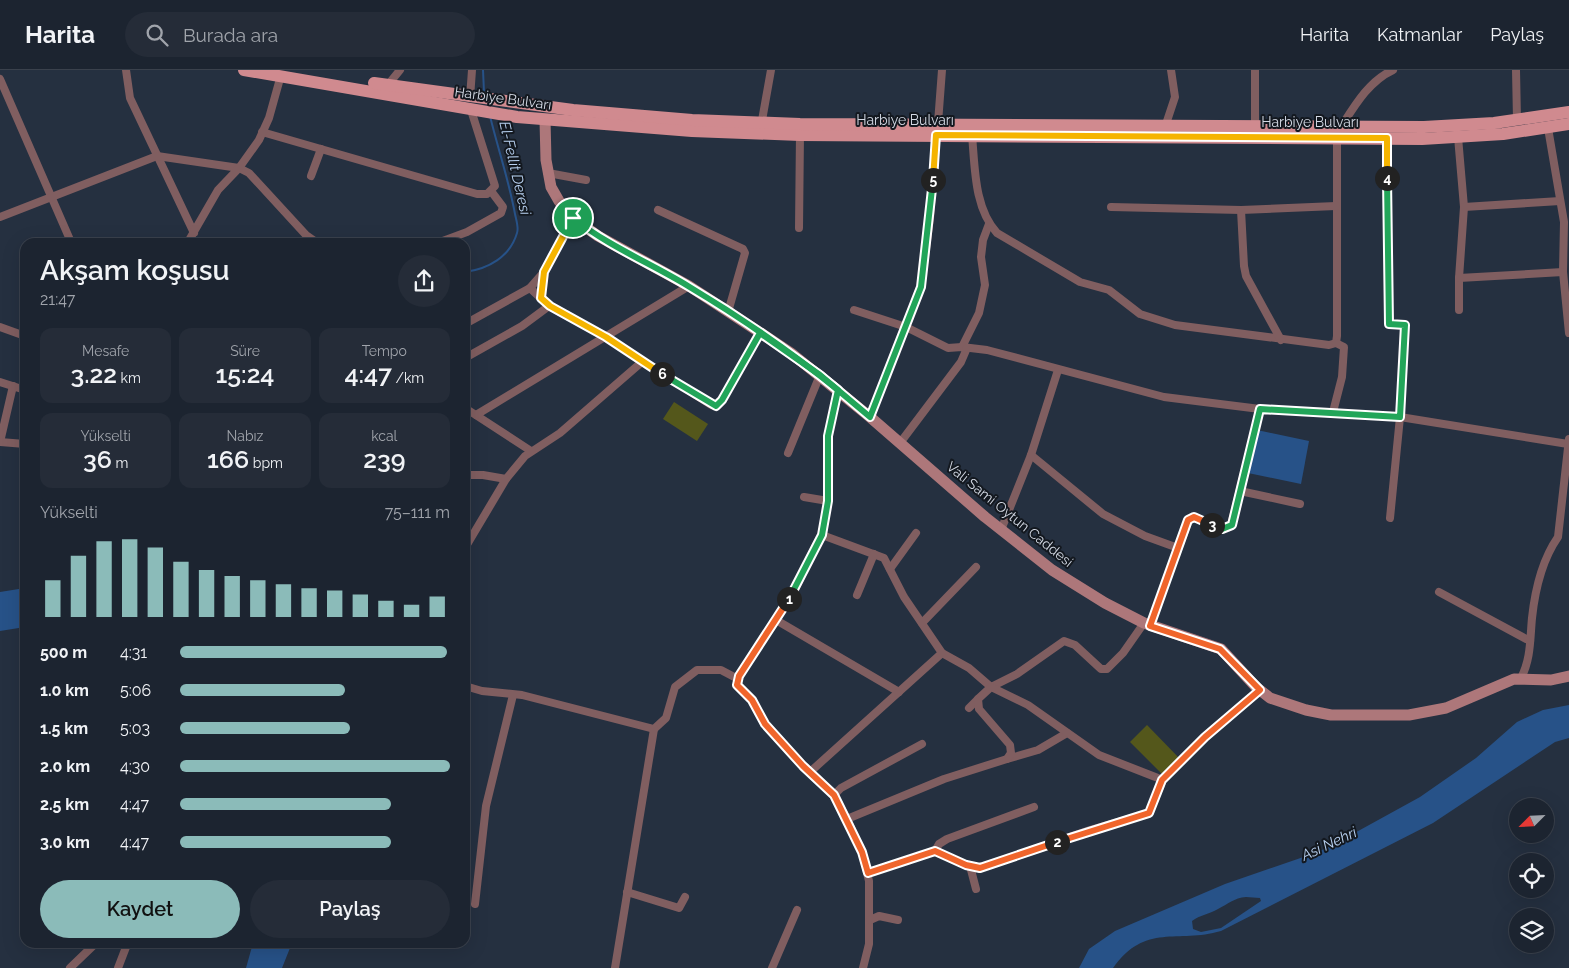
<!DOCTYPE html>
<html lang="tr">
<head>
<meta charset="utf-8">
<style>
  :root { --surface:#1c2430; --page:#252c38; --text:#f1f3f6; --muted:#a0a4ab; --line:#3a414c; --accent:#8bbbb9 }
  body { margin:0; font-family:Raleway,sans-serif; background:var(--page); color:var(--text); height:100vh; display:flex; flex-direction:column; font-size:19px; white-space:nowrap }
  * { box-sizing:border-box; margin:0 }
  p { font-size:16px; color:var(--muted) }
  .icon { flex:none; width:28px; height:28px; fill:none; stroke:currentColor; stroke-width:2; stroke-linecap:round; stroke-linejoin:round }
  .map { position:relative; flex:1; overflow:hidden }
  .side { position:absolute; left:20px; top:168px; width:450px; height:710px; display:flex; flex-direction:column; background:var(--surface); border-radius:15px; box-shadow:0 5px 20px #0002,0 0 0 1px var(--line) }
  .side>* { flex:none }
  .needle { width:32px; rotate:246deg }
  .controls { position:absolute; left:1509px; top:728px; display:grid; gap:10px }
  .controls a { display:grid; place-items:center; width:45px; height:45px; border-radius:50%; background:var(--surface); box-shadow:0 5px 20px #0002,0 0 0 1px var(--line); font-size:25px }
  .pin { position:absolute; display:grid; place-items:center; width:42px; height:42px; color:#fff; margin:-21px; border:2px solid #fff; border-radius:50%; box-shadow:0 1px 5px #0007 }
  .km { position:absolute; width:25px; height:25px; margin:-12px; border-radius:50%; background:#222; color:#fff; font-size:14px; line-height:25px; text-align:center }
  .round { display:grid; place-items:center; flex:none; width:52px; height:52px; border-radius:26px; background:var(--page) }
  .overview { display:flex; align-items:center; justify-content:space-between; height:85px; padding:0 20px }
  h1 { font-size:28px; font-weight:600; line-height:38px }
  .stats { display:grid; grid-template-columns:repeat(3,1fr); gap:8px; height:85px; padding:5px 20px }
  .stats div { display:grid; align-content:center; border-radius:12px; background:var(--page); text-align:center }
  .stats b { font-size:25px; font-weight:600 }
  .stats small { font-size:14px; font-weight:400 }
  .stats p { font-size:14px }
  .chart { height:140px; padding:10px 20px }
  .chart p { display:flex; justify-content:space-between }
  .chart svg { width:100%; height:90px; margin-top:5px; stroke:var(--accent); stroke-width:6 }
  .cta { display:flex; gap:10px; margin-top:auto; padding:10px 20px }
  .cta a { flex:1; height:58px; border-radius:30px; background:var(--accent); color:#111; font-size:20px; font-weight:600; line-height:58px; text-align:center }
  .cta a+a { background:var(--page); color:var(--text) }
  ul { padding:0 20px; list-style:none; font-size:16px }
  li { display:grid; grid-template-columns:80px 60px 1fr; align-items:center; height:38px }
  li i { height:12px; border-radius:6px; background:var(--accent) }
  header { display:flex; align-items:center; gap:30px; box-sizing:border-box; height:70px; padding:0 25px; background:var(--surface); border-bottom:1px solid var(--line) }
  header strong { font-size:24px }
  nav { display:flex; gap:28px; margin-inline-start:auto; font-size:18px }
  .search { width:350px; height:45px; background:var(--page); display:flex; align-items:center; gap:12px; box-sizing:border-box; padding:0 18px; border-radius:28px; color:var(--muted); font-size:19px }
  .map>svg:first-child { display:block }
  .green { fill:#54571b }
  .water { fill:#275288; fill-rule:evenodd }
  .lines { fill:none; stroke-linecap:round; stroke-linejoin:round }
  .stream { stroke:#275288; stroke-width:2 }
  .street { stroke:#805e60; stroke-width:8 }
  .secondary { stroke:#ad777a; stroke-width:11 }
  .primary { stroke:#d08a8f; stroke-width:12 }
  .split-1-casing { stroke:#fff; stroke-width:10 }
  .split-2-casing { stroke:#fff; stroke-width:10 }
  .split-3-casing { stroke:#fff; stroke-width:10 }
  .split-4-casing { stroke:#fff; stroke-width:10 }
  .split-5-casing { stroke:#fff; stroke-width:10 }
  .split-6-casing { stroke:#fff; stroke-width:10 }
  .split-7-casing { stroke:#fff; stroke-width:10 }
  .split-1 { stroke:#22a559; stroke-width:6 }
  .split-2 { stroke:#f0652b; stroke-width:6 }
  .split-3 { stroke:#f0652b; stroke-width:6 }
  .split-4 { stroke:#22a559; stroke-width:6 }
  .split-5 { stroke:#f5b400; stroke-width:6 }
  .split-6 { stroke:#22a559; stroke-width:6 }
  .split-7 { stroke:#f5b400; stroke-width:6 }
  .labels { text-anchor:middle; stroke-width:4; stroke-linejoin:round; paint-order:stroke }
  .street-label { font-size:14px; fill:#d3d9e4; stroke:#13181f }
  .water-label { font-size:15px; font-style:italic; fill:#b8d1f1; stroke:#13181f }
</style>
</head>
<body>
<header>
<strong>Harita</strong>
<div class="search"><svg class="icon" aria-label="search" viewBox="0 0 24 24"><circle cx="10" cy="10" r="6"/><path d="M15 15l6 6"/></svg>Burada ara</div>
<nav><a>Harita</a><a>Katmanlar</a><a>Paylaş</a></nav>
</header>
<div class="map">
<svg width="1569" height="898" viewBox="0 0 1569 898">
  <rect width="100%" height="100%" fill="#253040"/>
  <!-- green -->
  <g class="green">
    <polygon points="674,332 708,354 697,371 663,349"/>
    <polygon points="1147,655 1180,689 1163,705 1130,672"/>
  </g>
  <!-- water -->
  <g class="water">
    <polygon points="1257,360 1309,371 1301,414 1248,403"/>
    <polygon points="25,518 25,557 0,561 0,522"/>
    <path d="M1569,635V668L1555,672L1433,753L1221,861C1177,874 1146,852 1113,898H1079L1089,879L1115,861L1225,814L1318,782L1340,771L1420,727L1476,688L1517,652L1543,640ZM1246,827L1260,828L1261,831L1221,858L1201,862L1193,859L1192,851C1200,845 1209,844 1218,839C1228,834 1234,828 1246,827Z"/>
    <polygon points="253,873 253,872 292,873 282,898 246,898"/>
  </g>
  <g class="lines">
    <!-- stream -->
    <g class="stream">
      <polyline points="483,0 484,22"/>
      <path d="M465,202C488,199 510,187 517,163C519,158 516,149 515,144C509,111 498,79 490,46"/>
    </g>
    <!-- street -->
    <g class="street">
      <polyline points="126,0 130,28 194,163"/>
      <polyline points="1516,0 1517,50"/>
      <polyline points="0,9 71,172"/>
      <polyline points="387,16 400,0"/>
      <polyline points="470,28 472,0"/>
      <polyline points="938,53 942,0"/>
      <polyline points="1166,54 1175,27 1171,0"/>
      <polyline points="761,56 771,0"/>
      <polyline points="1255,56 1255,0"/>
      <path d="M1341,57C1355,35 1369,11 1393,0"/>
      <polyline points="1548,58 1564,152 1563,202 1569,263"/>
      <polyline points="262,62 477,124 487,124 495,116 471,40"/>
      <path d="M972,65C975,97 974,138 997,163L1080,212L1109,220L1140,244L1175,255L1329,275L1336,273L1337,266V67"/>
      <polyline points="1458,67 1464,137 1459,208 1459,240"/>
      <polyline points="1387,68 1389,254 1405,255 1400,347 1390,448"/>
      <polyline points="548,103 586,110"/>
      <polyline points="311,106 321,79"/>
      <polyline points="1111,137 1241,140 1336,136"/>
      <polyline points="1464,137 1560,131"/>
      <polyline points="658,140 743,179 745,183 728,242"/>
      <polyline points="1241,140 1244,196 1246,206 1281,270"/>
      <polyline points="0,147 157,86 239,98 249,103 306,165 316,172"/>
      <polyline points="573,148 544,202 530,218 549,236 606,267 643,291"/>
      <polyline points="799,158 800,63"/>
      <polyline points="188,172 218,120 239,98 259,70 269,48 281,5"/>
      <polyline points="440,172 467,162 501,143 503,137 491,121"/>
      <polyline points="1459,208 1563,202"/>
      <polyline points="541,228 544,203"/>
      <polyline points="854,240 906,257 948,278 962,277 987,280 1164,327 1260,339 1400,347 1568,374"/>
      <polyline points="465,254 530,218"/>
      <polyline points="0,257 25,266"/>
      <polyline points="962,277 979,243 985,215 981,187 983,170 989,154"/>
      <polyline points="465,288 522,256 549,236"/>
      <polyline points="0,312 25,320"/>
      <polyline points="838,320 828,366 828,431 822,465 795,519 739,606 737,615 752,630 765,654 803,697 834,725 847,749 862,782 869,811 869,874 863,898"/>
      <polyline points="465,338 531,381"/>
      <polyline points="1333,342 1342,307 1344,277 1336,273"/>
      <polyline points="476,345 689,216"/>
      <polyline points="870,347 921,217 930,148 936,65"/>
      <polyline points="0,372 13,316"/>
      <polyline points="0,372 25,374"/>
      <polyline points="900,373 961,292 967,278"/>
      <polyline points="788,383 820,305"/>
      <polyline points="1031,385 1103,444 1145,466 1178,478"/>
      <polyline points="465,405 483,405 506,409 525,386 560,363 643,291 711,335 716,336 722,329 760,263"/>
      <polyline points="1240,421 1300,434"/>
      <polyline points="804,427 828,431"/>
      <polyline points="1001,460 1031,385 1058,300"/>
      <polyline points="822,465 884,488 904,527 942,583 969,598 991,617 1017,604 1064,571 1075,575 1101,599 1107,599 1123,583 1144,553"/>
      <polyline points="465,478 506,409"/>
      <polyline points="890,499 916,463"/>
      <polyline points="1439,522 1530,571"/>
      <polyline points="857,525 874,484"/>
      <polyline points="776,550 899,622"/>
      <polyline points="922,553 976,497"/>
      <polyline points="1150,555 1189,450 1195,447 1222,459 1231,455 1260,339"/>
      <path d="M1521,608C1531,589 1530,569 1532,548C1535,520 1542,490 1558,467L1569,369"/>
      <polyline points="465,616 482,621 522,625 654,659 666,648 675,617 697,600 721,600 738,609"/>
      <polyline points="969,638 978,629"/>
      <polyline points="1007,689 1038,680 1067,663"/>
      <polyline points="810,702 942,583"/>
      <polyline points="834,725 841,718 922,674"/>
      <polyline points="847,749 944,709 1007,689 1011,683 1010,675 979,639 978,629 991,617 1028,635 1099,685 1163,710"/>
      <polyline points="935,781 939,774 947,769 1034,737"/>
      <polyline points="970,796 976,819"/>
      <polyline points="868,803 935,781 966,795 980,798 1090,760 1149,743 1163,710 1205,667 1260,620"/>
      <polyline points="627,822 679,838 685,827"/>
      <polyline points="475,834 486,736 513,625"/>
      <polyline points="870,850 879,846 898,850"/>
      <polyline points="70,898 97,872"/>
      <polyline points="118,898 128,872"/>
      <polyline points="615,898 654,659"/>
      <polyline points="772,898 797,840"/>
    </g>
    <!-- secondary -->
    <polyline class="secondary" points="545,50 546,90 551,117 559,131 573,148 598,166 689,216 791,283 870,347 985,447 1052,500 1105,533 1144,553 1221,579 1256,617 1270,628 1306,640 1331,645 1409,645 1446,638 1514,609 1551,610 1569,606"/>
    <!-- primary -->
    <g class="primary">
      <polyline points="244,0 517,47 692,61 800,65 1422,69 1503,64 1569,54"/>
      <polyline points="374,13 573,40 692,50 800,54 1424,57 1494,53 1569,42"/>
    </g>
  </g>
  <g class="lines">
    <defs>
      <path id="split-1" d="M573,148C608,176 650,193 688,216C740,247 791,282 838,320L828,366V431L822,465L789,529"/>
      <polyline id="split-2" points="789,529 739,606 737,615 752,630 765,654 803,696 834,725 862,782 868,803 935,781 966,795 980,798 1057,772"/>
      <polyline id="split-3" points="1057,772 1149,743 1162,710 1205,667 1260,620 1220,579 1150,556 1188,450 1194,447 1212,455"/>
      <polyline id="split-4" points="1212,455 1222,459 1232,455 1260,339 1400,347 1405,255 1389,254 1387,108"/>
      <polyline id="split-5" points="933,110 936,65 1387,68 1387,108"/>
      <polyline id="split-6" points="662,304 716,336 722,330 760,263 820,305 870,347 921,217 933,110"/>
      <polyline id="split-7" points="573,148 544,202 541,228 550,236 606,267 662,304"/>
    </defs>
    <!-- split-1 casing -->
    <use href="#split-1" class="split-1-casing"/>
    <!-- split-2 casing -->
    <use href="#split-2" class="split-2-casing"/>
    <!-- split-3 casing -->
    <use href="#split-3" class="split-3-casing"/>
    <!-- split-4 casing -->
    <use href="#split-4" class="split-4-casing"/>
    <!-- split-5 casing -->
    <use href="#split-5" class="split-5-casing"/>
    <!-- split-6 casing -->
    <use href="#split-6" class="split-6-casing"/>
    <!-- split-7 casing -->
    <use href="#split-7" class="split-7-casing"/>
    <!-- split-1 -->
    <use href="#split-1" class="split-1"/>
    <!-- split-2 -->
    <use href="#split-2" class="split-2"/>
    <!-- split-3 -->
    <use href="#split-3" class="split-3"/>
    <!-- split-4 -->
    <use href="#split-4" class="split-4"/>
    <!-- split-5 -->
    <use href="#split-5" class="split-5"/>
    <!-- split-6 -->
    <use href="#split-6" class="split-6"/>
    <!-- split-7 -->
    <use href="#split-7" class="split-7"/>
  </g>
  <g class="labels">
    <!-- street labels -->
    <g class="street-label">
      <text transform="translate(503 28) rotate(8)" y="5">Harbiye Bulvarı</text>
      <text x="905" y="55">Harbiye Bulvarı</text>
      <text x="1310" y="57">Harbiye Bulvarı</text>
      <text transform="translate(1010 444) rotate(39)" y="5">Vali Sami Oytun Caddesi</text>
    </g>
    <!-- water labels -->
    <g class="water-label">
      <text transform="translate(515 98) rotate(77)" y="5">El-Fellit Deresi</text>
      <text transform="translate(1329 774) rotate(-25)" y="5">Asi Nehri</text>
    </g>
  </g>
</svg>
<div class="controls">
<a><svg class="needle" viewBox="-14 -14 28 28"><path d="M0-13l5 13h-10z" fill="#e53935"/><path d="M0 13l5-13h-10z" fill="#a0a4ab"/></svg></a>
<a><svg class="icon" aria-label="locate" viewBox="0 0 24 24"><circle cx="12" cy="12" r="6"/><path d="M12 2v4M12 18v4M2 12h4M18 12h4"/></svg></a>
<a><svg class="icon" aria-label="layers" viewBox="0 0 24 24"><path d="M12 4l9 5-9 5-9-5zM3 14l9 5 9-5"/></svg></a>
</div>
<div class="pin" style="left:573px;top:148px;background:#1e9e55"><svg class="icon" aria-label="arrive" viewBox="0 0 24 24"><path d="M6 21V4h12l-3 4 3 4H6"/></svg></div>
<b class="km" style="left:789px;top:529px">1</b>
<b class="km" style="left:1057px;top:772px">2</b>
<b class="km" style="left:1212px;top:455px">3</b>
<b class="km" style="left:1387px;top:108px">4</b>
<b class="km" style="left:933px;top:110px">5</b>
<b class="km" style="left:662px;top:304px">6</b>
<section class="side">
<div class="overview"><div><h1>Akşam koşusu</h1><p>21:47</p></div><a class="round"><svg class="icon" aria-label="share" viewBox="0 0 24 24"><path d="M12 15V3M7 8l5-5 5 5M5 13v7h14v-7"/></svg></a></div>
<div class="stats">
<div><p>Mesafe</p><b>3.22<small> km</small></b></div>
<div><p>Süre</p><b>15:24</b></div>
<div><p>Tempo</p><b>4:47<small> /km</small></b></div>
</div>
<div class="stats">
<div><p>Yükselti</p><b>36<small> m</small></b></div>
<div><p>Nabız</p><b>166<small> bpm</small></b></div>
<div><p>kcal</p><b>239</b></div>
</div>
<div class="chart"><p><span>Yükselti</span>75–111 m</p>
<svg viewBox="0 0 160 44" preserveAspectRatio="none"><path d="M5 44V26M15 44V14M25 44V7M35 44V6M45 44V10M55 44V17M65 44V21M75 44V24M85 44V26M95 44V28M105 44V30M115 44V31M125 44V33M135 44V36M145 44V38M155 44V34"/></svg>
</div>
<ul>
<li><b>500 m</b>4:31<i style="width:99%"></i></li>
<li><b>1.0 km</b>5:06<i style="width:61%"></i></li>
<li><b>1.5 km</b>5:03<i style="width:63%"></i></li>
<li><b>2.0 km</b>4:30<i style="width:100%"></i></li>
<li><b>2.5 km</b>4:47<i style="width:78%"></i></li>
<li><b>3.0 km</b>4:47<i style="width:78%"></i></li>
</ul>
<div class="cta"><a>Kaydet</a><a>Paylaş</a></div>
</section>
</div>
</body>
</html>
